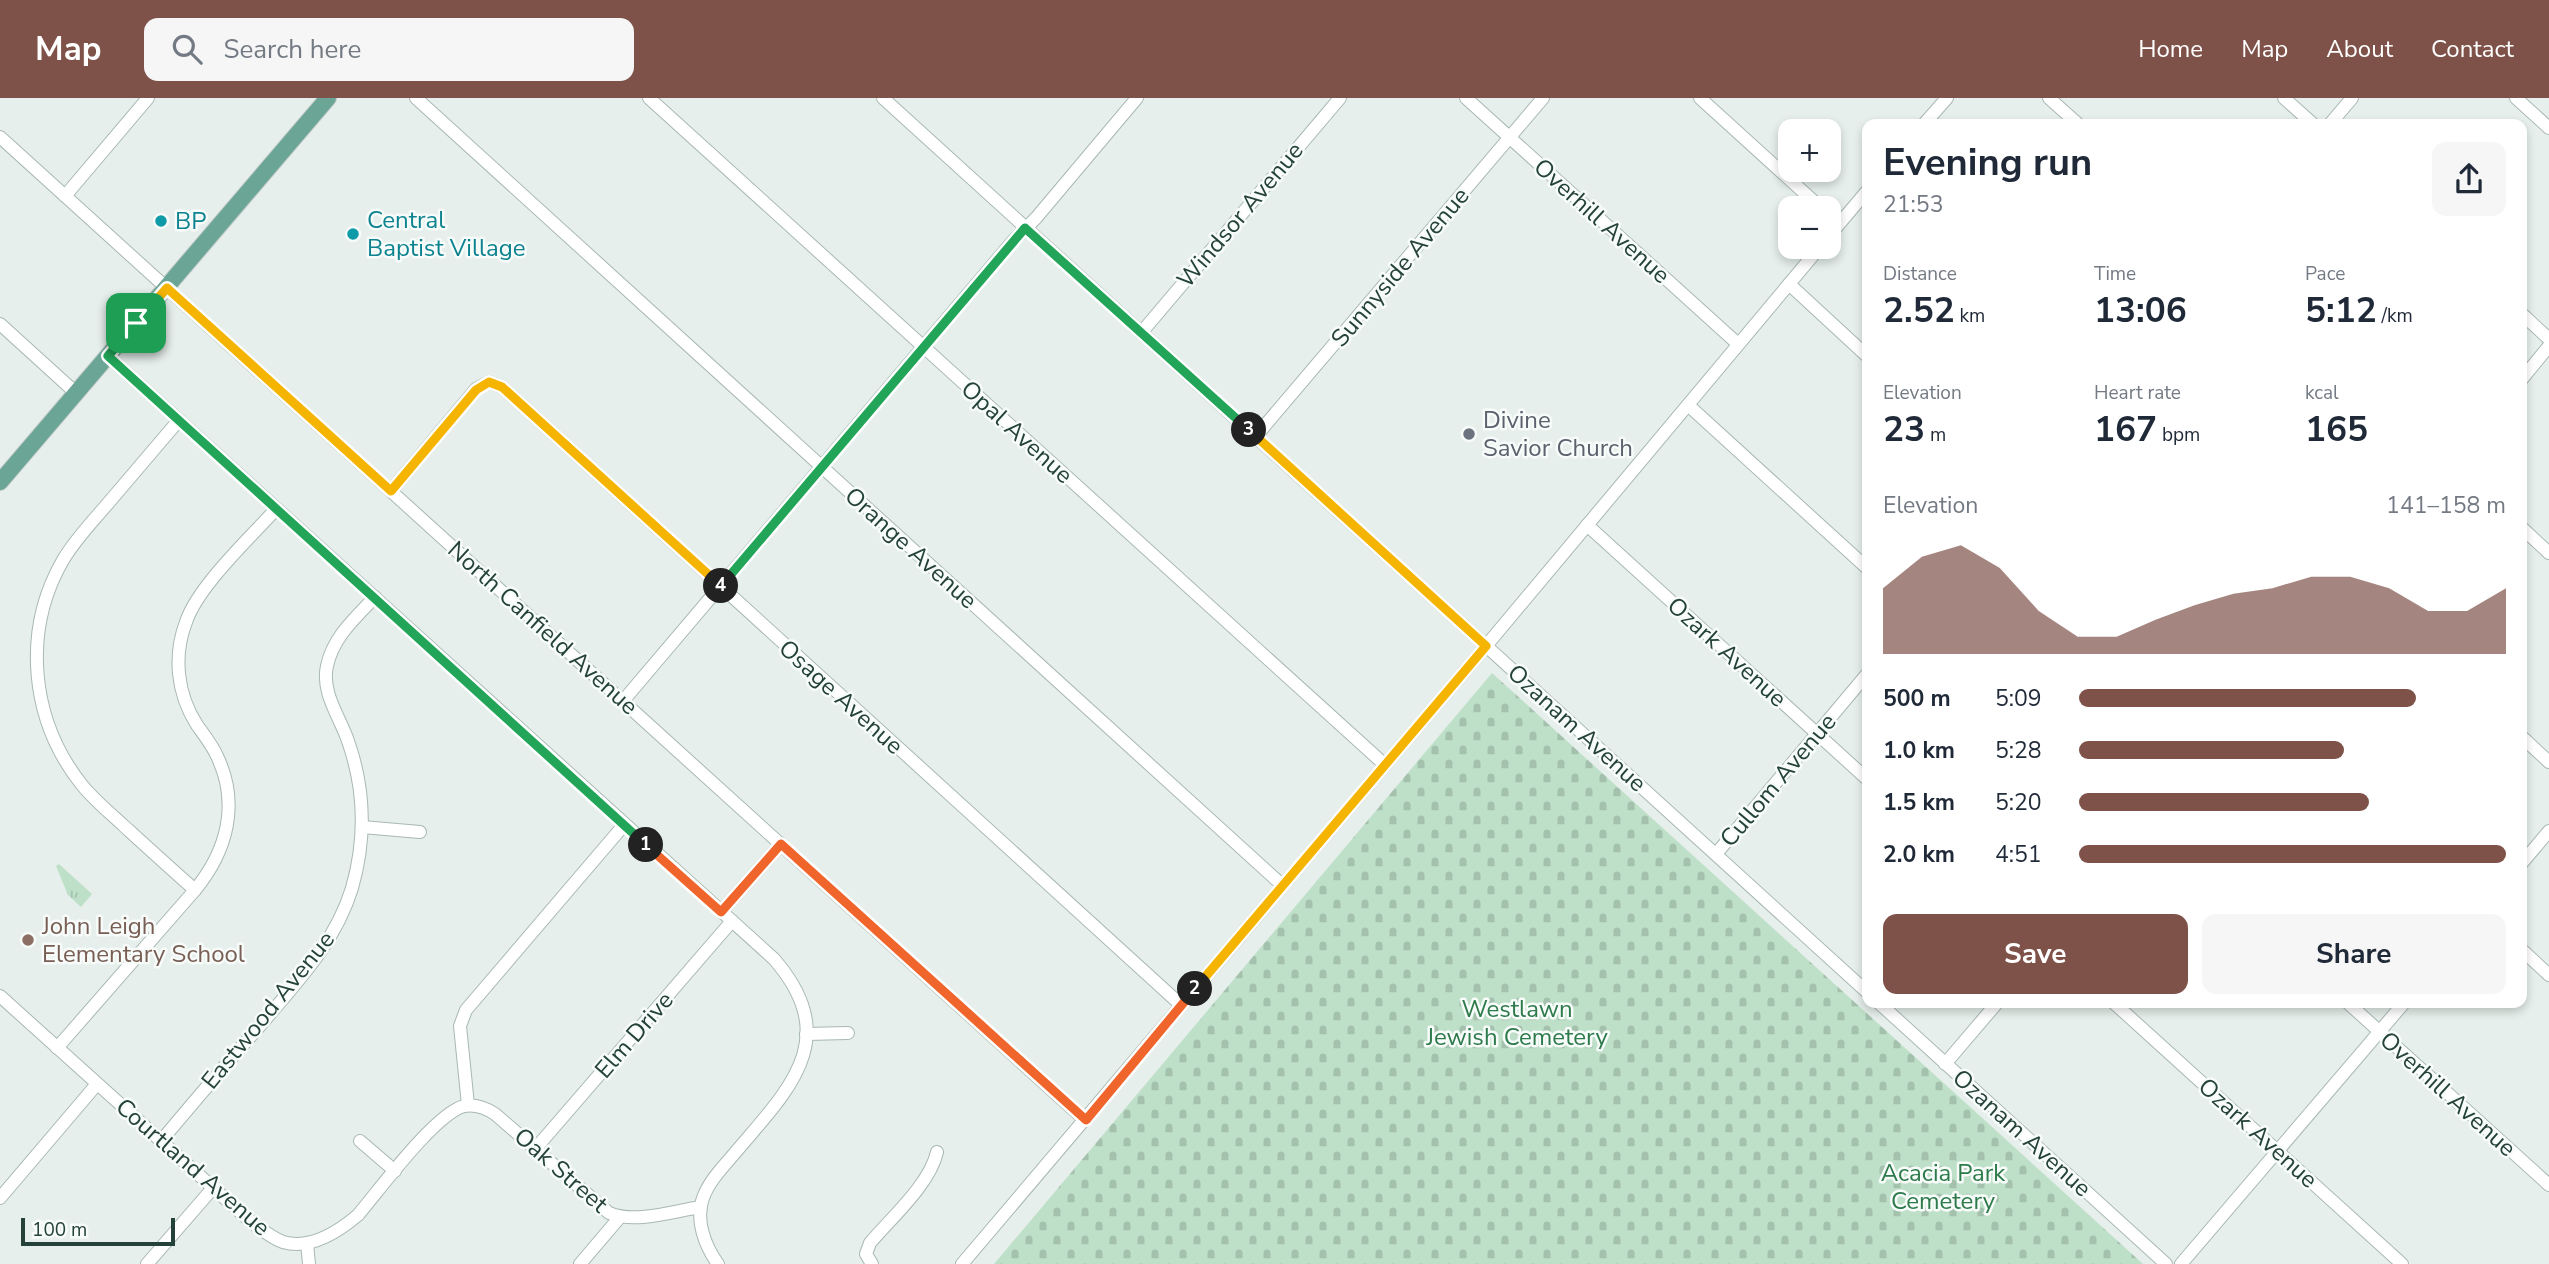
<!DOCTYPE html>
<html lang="en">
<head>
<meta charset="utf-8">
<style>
  :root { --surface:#fff; --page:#f6f6f7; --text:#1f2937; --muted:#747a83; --accent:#7f5249 }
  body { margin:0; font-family:"Nunito Sans",sans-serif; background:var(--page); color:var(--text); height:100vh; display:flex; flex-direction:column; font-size:26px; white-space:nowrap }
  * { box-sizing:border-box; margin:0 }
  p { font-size:23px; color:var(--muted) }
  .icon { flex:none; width:38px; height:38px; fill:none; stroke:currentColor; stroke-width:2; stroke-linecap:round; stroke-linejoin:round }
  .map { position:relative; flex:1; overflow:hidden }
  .panel { position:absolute; left:1862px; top:21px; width:665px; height:889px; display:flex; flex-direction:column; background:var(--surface); border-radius:14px; box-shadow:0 4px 10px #0003 }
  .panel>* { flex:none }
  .controls { position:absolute; left:1778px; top:21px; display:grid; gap:14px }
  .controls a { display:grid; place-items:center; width:63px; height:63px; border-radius:14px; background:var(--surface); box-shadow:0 4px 10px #0003; font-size:35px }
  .scale { position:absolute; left:21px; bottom:18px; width:154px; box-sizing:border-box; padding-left:7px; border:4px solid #24423a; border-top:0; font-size:19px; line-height:24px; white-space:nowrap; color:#24423a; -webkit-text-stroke:5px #f7fbf9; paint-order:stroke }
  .pin { position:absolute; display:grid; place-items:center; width:60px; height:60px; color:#fff; margin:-30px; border-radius:14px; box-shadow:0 4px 10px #0006 }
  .km { position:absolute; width:35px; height:35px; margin:-18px; border-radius:50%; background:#222; color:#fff; font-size:19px; line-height:35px; text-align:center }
  .round { display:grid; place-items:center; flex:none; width:74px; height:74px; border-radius:14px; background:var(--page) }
  .overview { display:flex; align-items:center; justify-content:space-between; height:119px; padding:0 21px }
  h1 { font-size:38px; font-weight:700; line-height:52px }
  .figures { display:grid; grid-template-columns:repeat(3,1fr); gap:10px; height:119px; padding:7px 21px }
  .figures div { display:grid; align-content:center }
  .figures b { font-size:35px; font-weight:700 }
  .figures small { font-size:19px; font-weight:400 }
  .figures p { font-size:19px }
  .chart { height:196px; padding:14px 21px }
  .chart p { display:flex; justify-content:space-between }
  .chart svg { width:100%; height:126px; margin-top:7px; fill:var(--accent); opacity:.7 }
  .action { display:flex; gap:14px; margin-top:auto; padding:14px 21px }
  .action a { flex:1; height:80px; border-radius:14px; background:var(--accent); color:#fff; font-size:28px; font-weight:700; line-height:80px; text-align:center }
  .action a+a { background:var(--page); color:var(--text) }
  ul { padding:0 21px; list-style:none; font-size:23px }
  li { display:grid; grid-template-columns:112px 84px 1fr; align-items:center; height:52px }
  li i { height:18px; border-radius:9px; background:var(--accent) }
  header { display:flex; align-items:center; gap:42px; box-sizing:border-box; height:98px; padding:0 35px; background:var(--accent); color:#fff }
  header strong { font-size:33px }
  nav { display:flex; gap:38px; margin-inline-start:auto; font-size:24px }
  .search { width:490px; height:63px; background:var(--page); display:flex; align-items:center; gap:18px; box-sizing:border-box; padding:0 24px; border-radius:14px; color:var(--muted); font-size:26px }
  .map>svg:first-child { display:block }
  .cemetery { fill:url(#cemetery-stones) }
  .park { fill:url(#park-tufts) }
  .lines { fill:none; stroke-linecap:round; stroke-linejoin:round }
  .minor-casing { stroke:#a8b8b2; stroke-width:14 }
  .major-casing { stroke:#c2cac8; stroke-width:18 }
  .minor { stroke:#fff; stroke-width:12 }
  .major { stroke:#6aa596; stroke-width:16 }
  .split-1-casing { stroke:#fff; stroke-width:14 }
  .split-2-casing { stroke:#fff; stroke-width:14 }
  .split-3-casing { stroke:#fff; stroke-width:14 }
  .split-4-casing { stroke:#fff; stroke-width:14 }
  .split-5-casing { stroke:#fff; stroke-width:14 }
  .split-1 { stroke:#22a559; stroke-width:9 }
  .split-2 { stroke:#f0652b; stroke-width:9 }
  .split-3 { stroke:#f5b400; stroke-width:9 }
  .split-4 { stroke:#22a559; stroke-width:9 }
  .split-5 { stroke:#f5b400; stroke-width:9 }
  .culture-dot { fill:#0f9aa8; stroke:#f7fbf9; stroke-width:2.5 }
  .worship-dot { fill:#6b7280; stroke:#f7fbf9; stroke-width:2.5 }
  .education-dot { fill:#8d6e63; stroke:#f7fbf9; stroke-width:2.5 }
  .labels { text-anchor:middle; stroke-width:5; stroke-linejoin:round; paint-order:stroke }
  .street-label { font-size:24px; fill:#24423a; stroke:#f7fbf9 }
  .culture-label { font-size:24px; fill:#0d838f; stroke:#f7fbf9; text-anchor:start }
  .worship-label { font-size:24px; fill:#5b616d; stroke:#f7fbf9; text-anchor:start }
  .education-label { font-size:24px; fill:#785e54; stroke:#f7fbf9; text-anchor:start }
  .park-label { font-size:24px; fill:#2d7a4b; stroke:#f7fbf9 }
</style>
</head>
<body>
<header>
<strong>Map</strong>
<div class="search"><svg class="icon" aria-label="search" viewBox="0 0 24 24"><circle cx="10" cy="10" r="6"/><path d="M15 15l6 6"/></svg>Search here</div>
<nav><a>Home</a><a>Map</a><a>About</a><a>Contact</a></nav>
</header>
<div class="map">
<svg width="2549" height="1166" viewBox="0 0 2549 1166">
  <defs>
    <pattern id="cemetery-stones" width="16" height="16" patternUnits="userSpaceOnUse" patternTransform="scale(1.75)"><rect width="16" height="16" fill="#bfe0c8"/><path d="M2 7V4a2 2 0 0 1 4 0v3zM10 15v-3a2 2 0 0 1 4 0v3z" fill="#a4c1ad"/></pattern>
    <pattern id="park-tufts" width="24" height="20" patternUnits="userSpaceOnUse" patternTransform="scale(1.75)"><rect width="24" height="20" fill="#bfe0c8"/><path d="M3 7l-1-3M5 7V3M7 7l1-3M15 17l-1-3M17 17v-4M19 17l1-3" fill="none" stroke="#a4c1ad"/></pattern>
  </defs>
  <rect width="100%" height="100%" fill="#e6efeb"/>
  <!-- cemetery -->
  <polygon class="cemetery" points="1492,575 2143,1166 994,1166"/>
  <!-- park -->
  <polygon class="park" points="59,766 92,796 81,809 68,797 56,768"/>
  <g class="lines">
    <defs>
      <g id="minor">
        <polyline points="416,0 1282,787"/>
        <polyline points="649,0 1385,667"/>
        <polyline points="883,0 1867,894"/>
        <polyline points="1466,0 1738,246"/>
        <polyline points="1700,0 1821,110"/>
        <polyline points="2049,0 2078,26"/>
        <polyline points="2284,0 2313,26"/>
        <polyline points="2516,0 2549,30"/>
        <polyline points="1924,26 1947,0"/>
        <polyline points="2330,26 2352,0"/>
        <polyline points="0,39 1085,1022"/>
        <polyline points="65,98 148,0"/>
        <polyline points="1829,138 1867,93"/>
        <polyline points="1789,186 1867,258"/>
        <polyline points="2522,216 2549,241"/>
        <polyline points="0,226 76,295"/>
        <polyline points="1141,235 1340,0"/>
        <path d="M108,258L774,861C844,942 788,992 734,1056C723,1069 709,1083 703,1100C695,1122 705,1148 718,1166"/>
        <polyline points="2522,281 2549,248"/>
        <polyline points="1688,307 1867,470"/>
        <path d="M179,322C156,349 133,376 110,403C94,422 76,440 63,462C22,533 30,622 82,687C94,702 109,714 124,728C147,749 171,771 195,792"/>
        <polyline points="1256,338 1543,0"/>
        <polyline points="391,393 476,291 489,284 502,289 1181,907"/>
        <polyline points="1587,427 1867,681"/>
        <polyline points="2522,430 2549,455"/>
        <polyline points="623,603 1013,143 1036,120 1137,0"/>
        <polyline points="2522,639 2549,664"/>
        <polyline points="362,729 420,734"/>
        <polyline points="1716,756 1867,576"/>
        <polyline points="2522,765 2549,733"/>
        <polyline points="721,814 781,746"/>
        <polyline points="2522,852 2549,877"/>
        <path d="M0,898L250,1123C260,1130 271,1140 283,1144C310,1152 338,1134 358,1117C380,1091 435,1016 464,1008C476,1006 486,1010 495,1016L609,1115C636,1126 673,1113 701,1109"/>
        <polyline points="1879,905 2166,1166"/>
        <polyline points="2114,905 2402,1166"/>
        <polyline points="2348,905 2549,1087"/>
        <polyline points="806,936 848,935"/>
        <path d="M57,950L195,792C227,753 240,706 217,658C212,647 204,637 197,627C177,596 173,558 186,524C198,488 250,440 276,411"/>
        <polyline points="1945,966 1997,905"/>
        <polyline points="468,1007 460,928 466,912 624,727"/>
        <path d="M161,1043C193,1005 225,967 258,930C295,886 335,846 352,790C366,741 365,691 348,643C340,619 321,595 327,568C333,539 356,519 375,499"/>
        <polyline points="360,1043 395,1073"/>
        <polyline points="536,1050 732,823"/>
        <polyline points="0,1100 97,986"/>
        <polyline points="307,1145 309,1166"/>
        <polyline points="147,1166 213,1090"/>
        <polyline points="580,1166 620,1119"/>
        <path d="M872,1166L866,1156L870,1145C891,1120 930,1086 937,1054"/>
        <polyline points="962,1166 1486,548 1820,149"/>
        <polyline points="2181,1166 2404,905"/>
      </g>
      <polyline id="major" points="0,384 328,0"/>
    </defs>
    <!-- minor casing -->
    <use href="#minor" class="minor-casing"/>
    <!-- major casing -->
    <use href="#major" class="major-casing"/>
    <!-- minor -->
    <use href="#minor" class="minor"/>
    <!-- major -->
    <use href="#major" class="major"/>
  </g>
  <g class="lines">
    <defs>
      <polyline id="split-1" points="136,225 108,258 646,747"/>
      <polyline id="split-2" points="646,747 721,814 781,746 1086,1022 1195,891"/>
      <polyline id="split-3" points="1195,891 1486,548 1249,332"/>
      <polyline id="split-4" points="721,488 1025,130 1249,332"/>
      <polyline id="split-5" points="136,225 167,190 391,393 476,292 489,284 502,289 721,488"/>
    </defs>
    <!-- split-1 casing -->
    <use href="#split-1" class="split-1-casing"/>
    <!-- split-2 casing -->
    <use href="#split-2" class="split-2-casing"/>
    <!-- split-3 casing -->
    <use href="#split-3" class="split-3-casing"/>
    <!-- split-4 casing -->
    <use href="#split-4" class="split-4-casing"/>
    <!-- split-5 casing -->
    <use href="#split-5" class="split-5-casing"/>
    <!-- split-1 -->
    <use href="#split-1" class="split-1"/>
    <!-- split-2 -->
    <use href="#split-2" class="split-2"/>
    <!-- split-3 -->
    <use href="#split-3" class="split-3"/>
    <!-- split-4 -->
    <use href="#split-4" class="split-4"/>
    <!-- split-5 -->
    <use href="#split-5" class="split-5"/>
  </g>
  <!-- markers -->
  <g class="culture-dot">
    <circle cx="161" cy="123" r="7"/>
    <circle cx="353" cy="136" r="7"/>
  </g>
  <circle class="worship-dot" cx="1469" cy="336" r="7"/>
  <circle class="education-dot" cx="28" cy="842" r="7"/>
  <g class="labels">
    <!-- street labels -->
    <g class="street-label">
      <text transform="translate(1240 117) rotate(-50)" y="8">Windsor Avenue</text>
      <text transform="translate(1602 123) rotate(42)" y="8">Overhill Avenue</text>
      <text transform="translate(1400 169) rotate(-50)" y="8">Sunnyside Avenue</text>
      <text transform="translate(1017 334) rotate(42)" y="8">Opal Avenue</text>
      <text transform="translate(911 450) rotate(42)" y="8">Orange Avenue</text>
      <text transform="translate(543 530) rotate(42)" y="8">North Canfield Avenue</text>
      <text transform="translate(1727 554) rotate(42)" y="8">Ozark Avenue</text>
      <text transform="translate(841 599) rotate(42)" y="8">Osage Avenue</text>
      <text transform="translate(1577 630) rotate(42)" y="8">Ozanam Avenue</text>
      <text transform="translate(1778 682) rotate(-50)" y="8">Cullom Avenue</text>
      <text transform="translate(268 912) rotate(-51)" y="8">Eastwood Avenue</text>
      <text transform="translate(634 937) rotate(-49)" y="8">Elm Drive</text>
      <text transform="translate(2448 996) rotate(42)" y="8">Overhill Avenue</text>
      <text transform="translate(2022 1035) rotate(42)" y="8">Ozanam Avenue</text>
      <text transform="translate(2258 1035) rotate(42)" y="8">Ozark Avenue</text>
      <text transform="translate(193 1069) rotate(41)" y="8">Courtland Avenue</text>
      <text transform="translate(561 1072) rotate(41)" y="8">Oak Street</text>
    </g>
    <!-- culture labels -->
    <g class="culture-label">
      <text x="367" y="130">Central<tspan x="367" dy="28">Baptist Village</tspan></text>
      <text x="175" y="131">BP</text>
    </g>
    <!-- worship labels -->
    <g class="worship-label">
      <text x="1483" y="330">Divine<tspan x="1483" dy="28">Savior Church</tspan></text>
    </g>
    <!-- education labels -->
    <g class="education-label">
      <text x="42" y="836">John Leigh<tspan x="42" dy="28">Elementary School</tspan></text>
    </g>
    <!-- park labels -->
    <g class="park-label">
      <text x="1517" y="919">Westlawn<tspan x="1517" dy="28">Jewish Cemetery</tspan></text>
      <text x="1943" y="1083">Acacia Park<tspan x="1943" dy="28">Cemetery</tspan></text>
    </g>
  </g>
</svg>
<div class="controls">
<a>+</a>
<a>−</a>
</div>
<div class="scale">100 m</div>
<div class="pin" style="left:136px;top:225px;background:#1e9e55"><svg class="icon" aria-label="arrive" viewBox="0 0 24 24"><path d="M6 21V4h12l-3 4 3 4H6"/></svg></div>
<b class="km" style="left:646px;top:747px">1</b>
<b class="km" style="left:1195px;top:891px">2</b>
<b class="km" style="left:1249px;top:332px">3</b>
<b class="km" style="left:721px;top:488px">4</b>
<section class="panel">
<div class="overview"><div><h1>Evening run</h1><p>21:53</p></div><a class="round"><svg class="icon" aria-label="share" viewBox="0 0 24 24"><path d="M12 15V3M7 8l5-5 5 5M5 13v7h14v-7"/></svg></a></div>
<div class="figures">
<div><p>Distance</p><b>2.52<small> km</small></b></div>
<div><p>Time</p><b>13:06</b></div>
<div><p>Pace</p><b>5:12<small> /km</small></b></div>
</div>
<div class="figures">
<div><p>Elevation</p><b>23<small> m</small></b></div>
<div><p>Heart rate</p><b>167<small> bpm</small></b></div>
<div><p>kcal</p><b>165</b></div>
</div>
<div class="chart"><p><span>Elevation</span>141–158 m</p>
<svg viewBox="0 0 160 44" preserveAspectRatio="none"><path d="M0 44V21L10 10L20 6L30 14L40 29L50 38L60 38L70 32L80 27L90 23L100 21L110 17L120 17L130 21L140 29L150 29L160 21V44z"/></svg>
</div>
<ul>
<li><b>500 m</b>5:09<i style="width:79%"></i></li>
<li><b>1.0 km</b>5:28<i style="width:62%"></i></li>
<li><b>1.5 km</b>5:20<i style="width:68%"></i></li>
<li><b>2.0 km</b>4:51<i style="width:100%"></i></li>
</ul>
<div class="action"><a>Save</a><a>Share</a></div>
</section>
</div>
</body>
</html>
